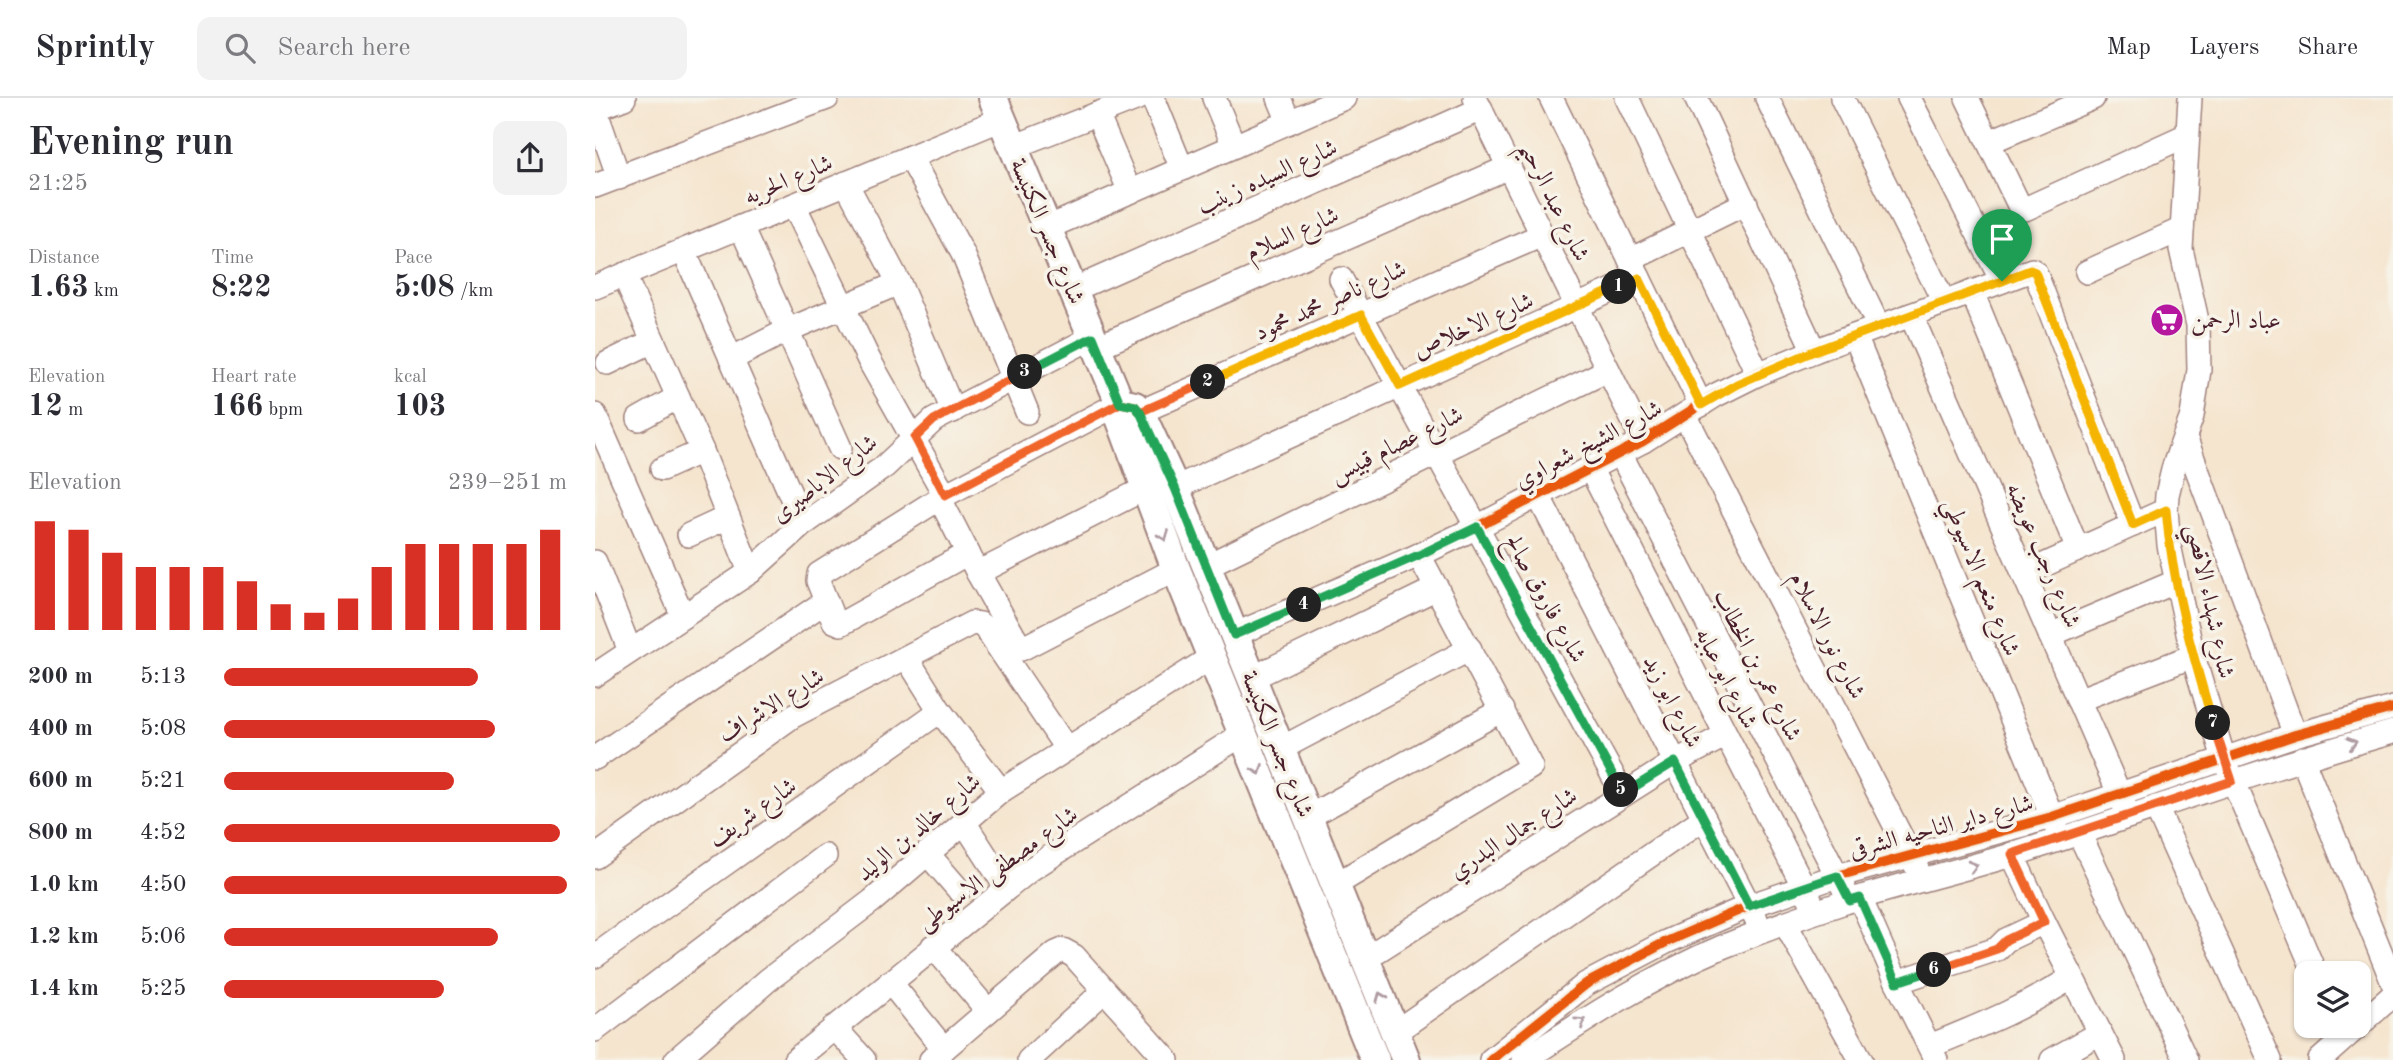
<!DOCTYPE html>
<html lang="en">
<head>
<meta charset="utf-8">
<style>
  :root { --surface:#fff; --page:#f2f2f3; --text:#2b2b33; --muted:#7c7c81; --line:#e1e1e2; --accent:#d93025 }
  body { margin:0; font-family:"Old Standard TT",Amiri,serif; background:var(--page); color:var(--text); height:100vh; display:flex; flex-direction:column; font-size:26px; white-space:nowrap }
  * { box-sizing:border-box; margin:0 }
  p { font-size:23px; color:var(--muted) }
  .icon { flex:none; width:38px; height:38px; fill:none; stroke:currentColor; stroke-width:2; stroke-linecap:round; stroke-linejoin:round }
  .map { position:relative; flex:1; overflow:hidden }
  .panel { display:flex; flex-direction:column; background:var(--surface); width:595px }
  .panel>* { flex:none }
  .buttons { position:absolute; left:1699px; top:863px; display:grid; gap:14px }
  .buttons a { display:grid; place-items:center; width:77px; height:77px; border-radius:14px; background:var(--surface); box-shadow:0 2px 5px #0004; font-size:35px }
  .pin { position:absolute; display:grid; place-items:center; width:60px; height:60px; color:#fff; margin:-72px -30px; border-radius:50% 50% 50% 0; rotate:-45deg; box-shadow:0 0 7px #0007 }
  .pin .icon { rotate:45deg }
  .km { position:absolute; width:35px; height:35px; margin:-18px; border-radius:50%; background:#222; color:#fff; font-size:19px; line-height:35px; text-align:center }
  .round { display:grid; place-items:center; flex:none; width:74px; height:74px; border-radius:14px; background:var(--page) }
  .headline { display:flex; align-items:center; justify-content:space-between; height:119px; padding:0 28px }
  h1 { font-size:38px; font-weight:700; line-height:52px }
  .metrics { display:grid; grid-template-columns:repeat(3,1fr); gap:10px; height:119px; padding:7px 28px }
  .metrics div { display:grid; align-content:center }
  .metrics b { font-size:30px; font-weight:700 }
  .metrics small { font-size:19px; font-weight:400 }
  .metrics p { font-size:19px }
  .chart { height:196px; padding:14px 28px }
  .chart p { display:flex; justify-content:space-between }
  .chart svg { width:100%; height:126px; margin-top:7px; stroke:var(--accent); stroke-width:6 }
  ul { padding:0 28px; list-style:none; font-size:23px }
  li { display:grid; grid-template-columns:112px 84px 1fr; align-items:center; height:52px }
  li i { height:18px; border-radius:9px; background:var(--accent) }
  header { display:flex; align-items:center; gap:42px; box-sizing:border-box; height:98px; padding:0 35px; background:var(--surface); border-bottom:2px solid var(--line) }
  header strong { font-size:33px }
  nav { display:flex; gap:38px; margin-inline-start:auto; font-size:24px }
  .search { width:490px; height:63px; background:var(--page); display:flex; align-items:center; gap:18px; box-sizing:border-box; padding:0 24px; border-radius:14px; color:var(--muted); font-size:26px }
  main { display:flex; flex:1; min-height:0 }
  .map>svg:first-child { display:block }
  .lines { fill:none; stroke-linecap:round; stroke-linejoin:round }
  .minor-casing { stroke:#a0827d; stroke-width:26 }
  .major-casing { stroke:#a0827d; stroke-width:32 }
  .minor { stroke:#fff; stroke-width:23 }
  .major { stroke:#fff; stroke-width:28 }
  .cycleway-casing { stroke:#f7f3e8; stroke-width:15 }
  .cycleway { stroke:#e8590c; stroke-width:10 }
  .oneway { stroke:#ae9aa0 }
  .split-1-casing { stroke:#fff; stroke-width:14 }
  .split-2-casing { stroke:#fff; stroke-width:14 }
  .split-3-casing { stroke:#fff; stroke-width:14 }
  .split-4-casing { stroke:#fff; stroke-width:14 }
  .split-5-casing { stroke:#fff; stroke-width:14 }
  .split-6-casing { stroke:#fff; stroke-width:14 }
  .split-7-casing { stroke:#fff; stroke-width:14 }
  .split-8-casing { stroke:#fff; stroke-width:14 }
  .split-1 { stroke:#f5b400; stroke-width:9 }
  .split-2 { stroke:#f5b400; stroke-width:9 }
  .split-3 { stroke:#f0652b; stroke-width:9 }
  .split-4 { stroke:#22a559; stroke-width:9 }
  .split-5 { stroke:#22a559; stroke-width:9 }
  .split-6 { stroke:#22a559; stroke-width:9 }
  .split-7 { stroke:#f0652b; stroke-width:9 }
  .split-8 { stroke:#f5b400; stroke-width:9 }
  .labels { text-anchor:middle; stroke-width:7; stroke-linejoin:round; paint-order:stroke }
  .street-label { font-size:24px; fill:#4a1f2b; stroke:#f7f3e8 }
  .poi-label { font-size:24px; fill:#4a1f2b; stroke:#f7f3e8; text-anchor:start }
</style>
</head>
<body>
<header>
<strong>Sprintly</strong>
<div class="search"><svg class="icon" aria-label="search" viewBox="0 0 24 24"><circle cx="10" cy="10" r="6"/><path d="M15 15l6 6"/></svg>Search here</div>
<nav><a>Map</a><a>Layers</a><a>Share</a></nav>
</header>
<main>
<section class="panel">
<div class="headline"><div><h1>Evening run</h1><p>21:25</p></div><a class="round"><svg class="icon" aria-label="share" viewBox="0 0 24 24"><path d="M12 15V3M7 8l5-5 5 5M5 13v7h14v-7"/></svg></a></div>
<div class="metrics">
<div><p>Distance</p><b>1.63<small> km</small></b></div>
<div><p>Time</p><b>8:22</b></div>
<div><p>Pace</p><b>5:08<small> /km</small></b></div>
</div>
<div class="metrics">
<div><p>Elevation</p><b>12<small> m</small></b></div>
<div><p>Heart rate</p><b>166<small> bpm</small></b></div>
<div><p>kcal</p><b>103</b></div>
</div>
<div class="chart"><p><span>Elevation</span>239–251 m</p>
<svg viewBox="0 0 160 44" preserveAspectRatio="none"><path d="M5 44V6M15 44V9M25 44V17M35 44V22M45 44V22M55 44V22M65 44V27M75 44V35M85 44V38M95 44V33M105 44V22M115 44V14M125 44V14M135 44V14M145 44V14M155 44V9"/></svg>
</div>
<ul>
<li><b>200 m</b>5:13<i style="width:74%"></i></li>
<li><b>400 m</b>5:08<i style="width:79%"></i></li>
<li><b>600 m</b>5:21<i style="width:67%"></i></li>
<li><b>800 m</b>4:52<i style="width:98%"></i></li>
<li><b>1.0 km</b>4:50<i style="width:100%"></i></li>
<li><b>1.2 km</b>5:06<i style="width:80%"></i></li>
<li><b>1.4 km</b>5:25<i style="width:64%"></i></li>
</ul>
</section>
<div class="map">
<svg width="1798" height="962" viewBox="0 0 1798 962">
  <rect width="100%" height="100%" fill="#f7f3e8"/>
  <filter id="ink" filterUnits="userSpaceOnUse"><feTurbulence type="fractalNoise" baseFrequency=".0143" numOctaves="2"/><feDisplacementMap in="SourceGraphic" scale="14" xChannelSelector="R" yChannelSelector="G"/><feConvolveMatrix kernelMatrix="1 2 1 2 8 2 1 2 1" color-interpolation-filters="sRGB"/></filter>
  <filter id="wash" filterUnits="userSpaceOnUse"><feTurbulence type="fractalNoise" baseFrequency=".00686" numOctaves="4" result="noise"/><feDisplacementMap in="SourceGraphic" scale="28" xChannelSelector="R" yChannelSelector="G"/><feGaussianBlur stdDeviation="1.57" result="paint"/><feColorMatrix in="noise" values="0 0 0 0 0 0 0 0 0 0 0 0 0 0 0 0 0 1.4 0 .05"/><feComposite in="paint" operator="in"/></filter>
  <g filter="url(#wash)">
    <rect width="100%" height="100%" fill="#f5e5cf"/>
  </g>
  <g filter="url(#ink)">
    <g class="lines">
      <defs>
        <g id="minor">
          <polyline points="558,0 587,71"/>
          <polyline points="619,0 639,48"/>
          <polyline points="684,0 694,24"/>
          <polyline points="880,0 1048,343"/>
          <polyline points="956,0 1106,307"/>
          <polyline points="1032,0 1163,276"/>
          <polyline points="1101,0 1219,253"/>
          <polyline points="1172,0 1284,229"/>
          <polyline points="1247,0 1349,204"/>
          <polyline points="1314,0 1407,183"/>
          <polyline points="1372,0 1424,107 1430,111 1592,37"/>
          <polyline points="1595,0 1586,151 1603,227 1604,272 1597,318 1579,368 1572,397 1571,412 1574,447 1598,558 1629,661 1720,875"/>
          <polyline points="502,16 535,94"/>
          <polyline points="1394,44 1498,0"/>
          <polyline points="418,49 543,0"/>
          <polyline points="315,59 368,156 432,314"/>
          <polyline points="24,80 0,11 29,0"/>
          <polyline points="251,85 304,185 358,313"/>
          <polyline points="0,88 232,0"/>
          <polyline points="199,107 274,262 350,397"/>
          <polyline points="146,129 245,350"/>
          <polyline points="452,130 749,0"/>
          <polyline points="89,153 198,402"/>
          <polyline points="1035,162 1151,105"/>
          <polyline points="1492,174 1587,131"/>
          <polyline points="29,177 107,353 155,474"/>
          <polyline points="746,181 1028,696"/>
          <polyline points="0,189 407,21"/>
          <polyline points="478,192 886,11"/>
          <polyline points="1377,194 1483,452"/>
          <polyline points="1316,217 1530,709"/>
          <polyline points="1260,238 1462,731"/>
          <polyline points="502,249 914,69"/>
          <polyline points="136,261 193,232 304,185"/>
          <polyline points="13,265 58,243"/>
          <polyline points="545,314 947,137"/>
          <polyline points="0,317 88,518"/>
          <polyline points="1090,317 1322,770"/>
          <polyline points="44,321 83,299"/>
          <polyline points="1590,339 1700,637"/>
          <polyline points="1025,355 1249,791"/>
          <polyline points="995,370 1215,801"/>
          <polyline points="67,371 107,353"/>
          <polyline points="580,390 1044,180"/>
          <polyline points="943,397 1161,821"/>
          <polyline points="345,401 383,475 426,551 581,471"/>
          <polyline points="94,437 133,419"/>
          <polyline points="373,455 246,526 239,523 223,483 224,476 350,397 525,305"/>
          <polyline points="0,464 35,553"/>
          <polyline points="611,468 1013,272"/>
          <polyline points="383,475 551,390"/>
          <polyline points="1429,476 1571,412"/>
          <polyline points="639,537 824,457 882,429 1048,343 1121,297 1163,276 1219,253 1437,172 1440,174 1538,427"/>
          <polyline points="1455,537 1580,484"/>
          <polyline points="312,560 345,613 406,693"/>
          <polyline points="0,577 155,474 206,428 289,369 339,322 498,239"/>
          <polyline points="657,580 842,490"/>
          <polyline points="1483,602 1598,558"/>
          <polyline points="685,651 875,551"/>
          <polyline points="0,660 231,503"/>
          <polyline points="1707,660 1798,885"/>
          <polyline points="1561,709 1675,962"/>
          <polyline points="713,719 907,612"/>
          <polyline points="369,724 411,789"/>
          <polyline points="1484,735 1591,962"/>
          <polyline points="332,755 364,792"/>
          <polyline points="1417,756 1449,824 1519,962"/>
          <polyline points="0,759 198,618 377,525 385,526 391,531 471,650"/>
          <polyline points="740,787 936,669 824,457"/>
          <polyline points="1265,800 1302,884 1341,962"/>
          <polyline points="1190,825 1266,962"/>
          <polyline points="338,848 393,913"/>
          <polyline points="0,858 345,613"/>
          <polyline points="771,860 1080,664 1131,637"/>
          <polyline points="295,884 349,951"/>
          <polyline points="1302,884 1402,851 1411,842 1449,824"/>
          <polyline points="239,929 269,962"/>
          <polyline points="0,932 230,758"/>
          <polyline points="800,934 1109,720"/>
          <path d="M1335,948C1384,928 1432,909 1477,879"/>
          <polyline points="81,962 173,882 277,803 406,693 617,559"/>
          <polyline points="200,962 436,771 648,636"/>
          <polyline points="336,962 461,855 468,852 479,858 572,962"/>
          <polyline points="434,962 509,893"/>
          <polyline points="896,962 991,886 1071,844 1154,808 1242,778 1457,719 1700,637 1798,610"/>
          <path d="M929,962C993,920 1056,879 1127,849C1169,832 1213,816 1256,802C1310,786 1366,772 1420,756C1546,716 1670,670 1798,634"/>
          <polyline points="1457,962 1505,935"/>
          <polyline points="1725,962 1798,897"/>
        </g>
        <g id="major">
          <polyline points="398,0 525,305 525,320 581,471 780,962"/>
          <polyline points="525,305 540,308 545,314 580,390 811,962"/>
        </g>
      </defs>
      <!-- minor casing -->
      <use href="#minor" class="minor-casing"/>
      <!-- major casing -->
      <use href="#major" class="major-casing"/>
      <!-- minor -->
      <use href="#minor" class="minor"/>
      <!-- major -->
      <use href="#major" class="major"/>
      <defs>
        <g id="cycleway">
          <polyline points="639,537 824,457 882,429 1048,343 1121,297 1163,276 1219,253 1437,172 1440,174 1538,427"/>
          <polyline points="896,962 991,886 1071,844 1154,808 1242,778 1457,719 1700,637 1798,610"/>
        </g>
      </defs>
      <!-- cycleway casing -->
      <use href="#cycleway" class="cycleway-casing"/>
      <!-- cycleway -->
      <use href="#cycleway" class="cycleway"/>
    </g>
    <!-- one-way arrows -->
    <defs><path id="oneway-chevron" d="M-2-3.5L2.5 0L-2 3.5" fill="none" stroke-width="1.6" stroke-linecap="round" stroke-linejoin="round" transform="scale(1.75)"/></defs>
    <g class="oneway">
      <use href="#oneway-chevron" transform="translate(569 438) rotate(69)"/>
      <use href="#oneway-chevron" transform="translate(1757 645) rotate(-16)"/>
      <use href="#oneway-chevron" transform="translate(663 672) rotate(68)"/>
      <use href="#oneway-chevron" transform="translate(1378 768) rotate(-16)"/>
      <use href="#oneway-chevron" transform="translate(786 899) rotate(-112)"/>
      <use href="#oneway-chevron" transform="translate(986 924) rotate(-34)"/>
    </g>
  </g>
  <g class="lines" filter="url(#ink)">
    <defs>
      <polyline id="split-1" points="1024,189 1044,180 1106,307 1142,286 1219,253 1407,183"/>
      <polyline id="split-2" points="613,284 766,217 805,288 1024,189"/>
      <polyline id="split-3" points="430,274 339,322 320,340 350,397 525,305 540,308 545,314 613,284"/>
      <polyline id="split-4" points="430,274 498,239 525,305 540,308 545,314 580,390 639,537 709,507"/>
      <polyline id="split-5" points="709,507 824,457 882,429 1026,692"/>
      <polyline id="split-6" points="1026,692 1028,696 1080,664 1154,808 1242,778 1255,803 1265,800 1302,884 1339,872"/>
      <polyline id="split-7" points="1339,872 1402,851 1411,842 1449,824 1417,756 1637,683 1618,625"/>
      <path id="split-8" d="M1407,183L1435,172L1440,174L1538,427L1571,412C1577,485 1597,555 1618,625"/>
    </defs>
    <!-- split-1 casing -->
    <use href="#split-1" class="split-1-casing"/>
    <!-- split-2 casing -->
    <use href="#split-2" class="split-2-casing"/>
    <!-- split-3 casing -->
    <use href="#split-3" class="split-3-casing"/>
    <!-- split-4 casing -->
    <use href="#split-4" class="split-4-casing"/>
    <!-- split-5 casing -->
    <use href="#split-5" class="split-5-casing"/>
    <!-- split-6 casing -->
    <use href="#split-6" class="split-6-casing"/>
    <!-- split-7 casing -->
    <use href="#split-7" class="split-7-casing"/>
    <!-- split-8 casing -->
    <use href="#split-8" class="split-8-casing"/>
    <!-- split-1 -->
    <use href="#split-1" class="split-1"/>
    <!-- split-2 -->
    <use href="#split-2" class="split-2"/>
    <!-- split-3 -->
    <use href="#split-3" class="split-3"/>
    <!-- split-4 -->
    <use href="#split-4" class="split-4"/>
    <!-- split-5 -->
    <use href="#split-5" class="split-5"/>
    <!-- split-6 -->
    <use href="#split-6" class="split-6"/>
    <!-- split-7 -->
    <use href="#split-7" class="split-7"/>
    <!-- split-8 -->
    <use href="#split-8" class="split-8"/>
  </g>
  <!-- icons -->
  <defs>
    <symbol id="supermarket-disc" viewBox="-11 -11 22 22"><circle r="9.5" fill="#b5179e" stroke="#f7f3e8"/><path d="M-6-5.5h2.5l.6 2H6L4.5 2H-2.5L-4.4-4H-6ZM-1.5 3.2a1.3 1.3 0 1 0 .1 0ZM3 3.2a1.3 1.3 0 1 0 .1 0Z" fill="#fff"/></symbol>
  </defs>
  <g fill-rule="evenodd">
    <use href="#supermarket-disc" x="1553" y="203" width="38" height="38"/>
  </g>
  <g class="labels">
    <!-- street labels -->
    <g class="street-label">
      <text transform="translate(672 78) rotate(-24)" y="8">شارع السيده زينب</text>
      <text transform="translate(193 81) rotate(-23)" y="8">شارع الحريه</text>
      <text transform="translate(960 103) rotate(64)" y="8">شارع عبد الرحيم</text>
      <text transform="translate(453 133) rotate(67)" y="8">شارع جسر الكنيسة</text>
      <text transform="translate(697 135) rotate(-24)" y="8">شارع السلام</text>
      <text transform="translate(735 202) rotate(-24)" y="8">شارع ناصر محمد محمود</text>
      <text transform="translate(878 227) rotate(-24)" y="8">شارع الاخلاص</text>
      <text transform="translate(801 346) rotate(-26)" y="8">شارع عصام قبيس</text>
      <text transform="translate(993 346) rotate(-28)" y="8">شارع الشيخ شعراوي</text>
      <text transform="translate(229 380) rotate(-38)" y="8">شارع الاباصيرى</text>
      <text transform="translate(1449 457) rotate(67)" y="8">شارع رجب عويضه</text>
      <text transform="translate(1387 479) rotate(68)" y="8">شارع منعم الاسيوطي</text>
      <text transform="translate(951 500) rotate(61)" y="8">شارع فاروق صالح</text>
      <text transform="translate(1616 503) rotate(78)" y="8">شارع شهداء الاقصي</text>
      <text transform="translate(1233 537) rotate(63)" y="8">شارع نور الاسلام</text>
      <text transform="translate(1163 567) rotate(63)" y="8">شارع عمر بن الخطاب</text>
      <text transform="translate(1132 580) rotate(63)" y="8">شارع ابو عبايه</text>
      <text transform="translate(1078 603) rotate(63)" y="8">شارع ابو زيد</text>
      <text transform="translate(176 607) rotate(-32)" y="8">شارع الاشراف</text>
      <text transform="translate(683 646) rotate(68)" y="8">شارع جسر الكنيسة</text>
      <text transform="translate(157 714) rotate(-35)" y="8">شارع شريف</text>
      <text transform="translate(1346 728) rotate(-15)" y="8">شارع داير الناحيه الشرقى</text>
      <text transform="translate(323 729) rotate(-40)" y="8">شارع خالد بن الوليد</text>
      <text transform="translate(918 735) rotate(-33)" y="8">شارع جمال البدري</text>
      <text transform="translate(402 770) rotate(-36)" y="8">شارع مصطفى الاسيوطى</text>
    </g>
    <!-- poi labels -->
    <g class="poi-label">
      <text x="1596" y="230">عباد الرحمن</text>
    </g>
  </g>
</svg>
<div class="buttons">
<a><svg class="icon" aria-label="layers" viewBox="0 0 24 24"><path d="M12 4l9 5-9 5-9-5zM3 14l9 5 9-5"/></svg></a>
</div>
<div class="pin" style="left:1407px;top:183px;background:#1e9e55"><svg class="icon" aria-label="arrive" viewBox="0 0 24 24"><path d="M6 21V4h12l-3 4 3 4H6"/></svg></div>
<b class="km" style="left:1024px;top:189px">1</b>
<b class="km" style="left:613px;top:284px">2</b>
<b class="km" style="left:430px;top:274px">3</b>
<b class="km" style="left:709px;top:507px">4</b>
<b class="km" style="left:1026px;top:692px">5</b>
<b class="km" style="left:1339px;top:872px">6</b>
<b class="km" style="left:1618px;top:625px">7</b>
</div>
</main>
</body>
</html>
